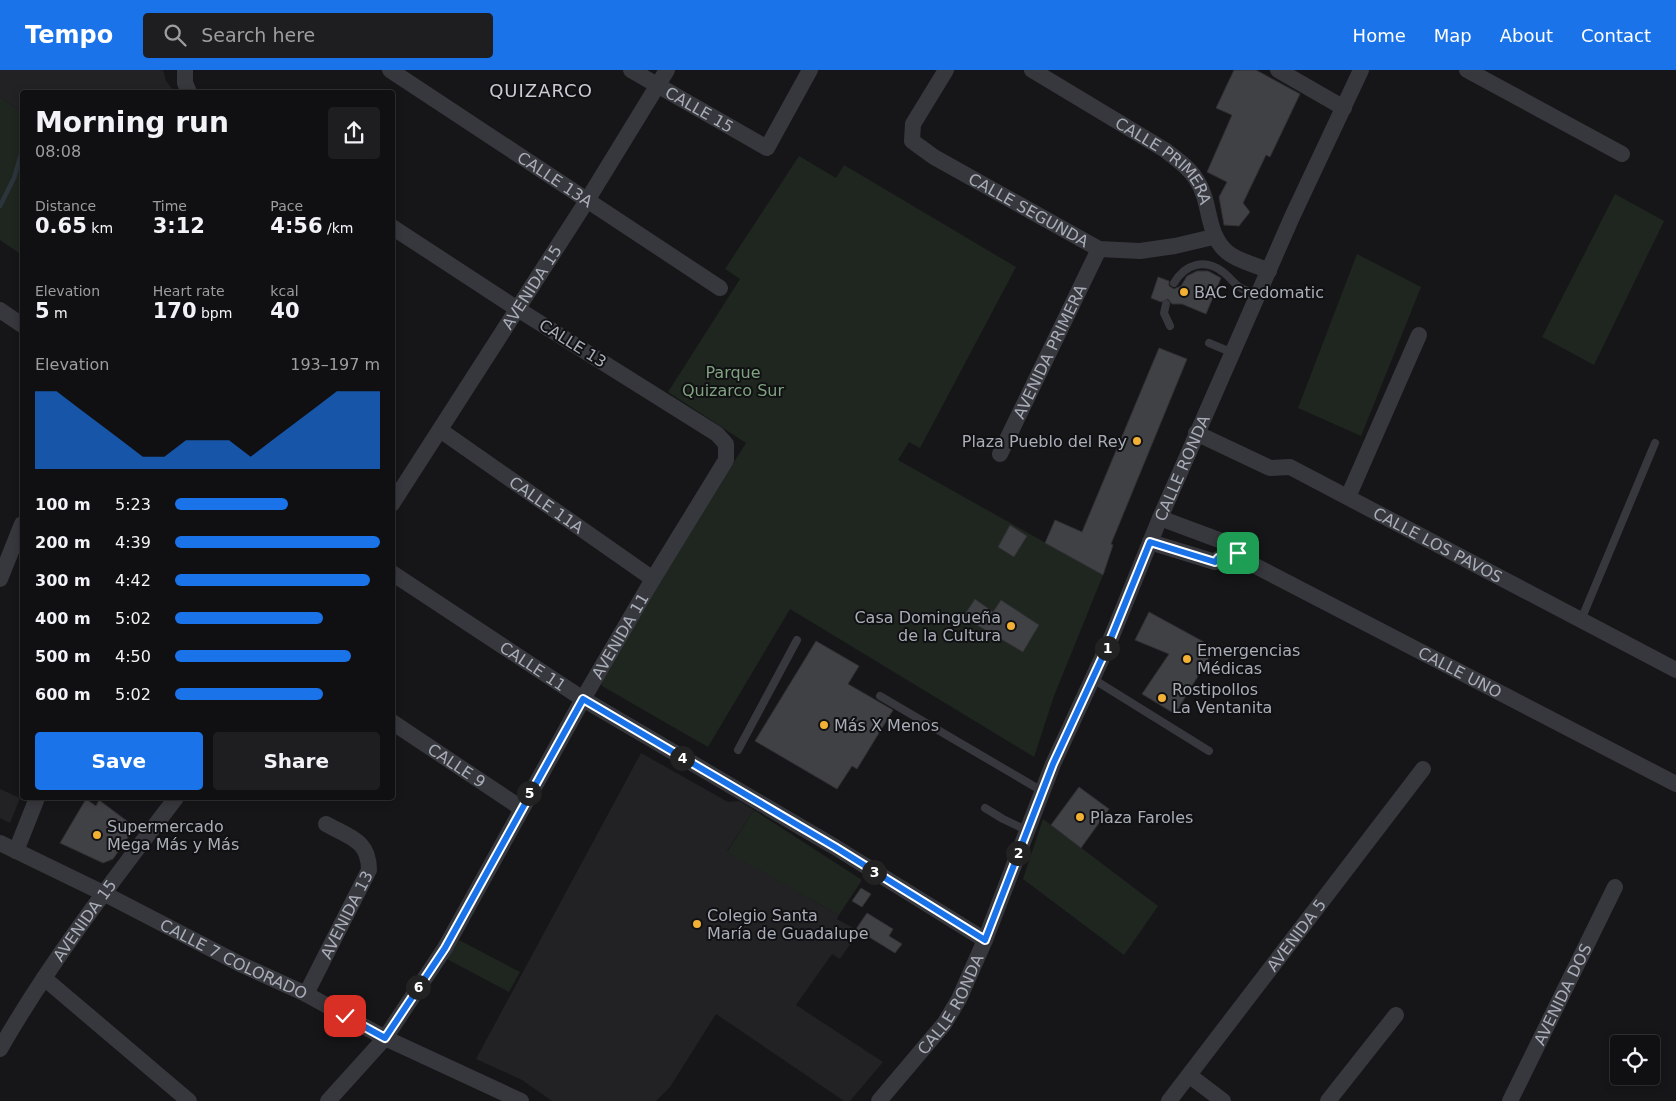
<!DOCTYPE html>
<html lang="en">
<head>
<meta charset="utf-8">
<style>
  :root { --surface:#101012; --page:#1e1e20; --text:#f1f3f6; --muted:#9c9d9f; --line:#303032; --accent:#1a73e8 }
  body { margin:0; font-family:"DejaVu Sans",sans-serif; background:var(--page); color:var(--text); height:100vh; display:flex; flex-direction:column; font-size:19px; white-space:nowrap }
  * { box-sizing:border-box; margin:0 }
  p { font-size:16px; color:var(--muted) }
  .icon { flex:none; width:28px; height:28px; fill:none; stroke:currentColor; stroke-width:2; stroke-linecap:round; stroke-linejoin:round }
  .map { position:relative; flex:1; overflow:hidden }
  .drawer { position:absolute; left:20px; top:20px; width:375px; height:710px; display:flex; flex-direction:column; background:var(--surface); border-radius:5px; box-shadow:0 2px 8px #0003,0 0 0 1px var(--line) }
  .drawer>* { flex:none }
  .fabs { position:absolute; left:1610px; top:965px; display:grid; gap:10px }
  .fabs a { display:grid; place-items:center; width:50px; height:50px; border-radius:5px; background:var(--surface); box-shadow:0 2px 8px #0003,0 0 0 1px var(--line); font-size:25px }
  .pin { position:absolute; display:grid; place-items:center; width:42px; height:42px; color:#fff; margin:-21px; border-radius:10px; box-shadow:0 2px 8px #0006 }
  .km { position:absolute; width:25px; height:25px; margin:-12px; border-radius:50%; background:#222; color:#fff; font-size:14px; line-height:25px; text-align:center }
  .round { display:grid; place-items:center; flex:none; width:52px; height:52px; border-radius:5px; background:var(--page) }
  .headline { display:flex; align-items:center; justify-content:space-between; height:85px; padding:0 15px }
  h1 { font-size:28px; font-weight:700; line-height:38px }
  .stats { display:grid; grid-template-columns:repeat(3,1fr); gap:8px; height:85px; padding:5px 15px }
  .stats div { display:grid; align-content:center }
  .stats b { font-size:21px; font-weight:700 }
  .stats small { font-size:14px; font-weight:400 }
  .stats p { font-size:14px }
  .chart { height:140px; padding:10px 15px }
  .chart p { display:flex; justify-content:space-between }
  .chart svg { width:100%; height:90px; margin-top:5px; fill:var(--accent); opacity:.7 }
  .button { display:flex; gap:10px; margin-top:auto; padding:10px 15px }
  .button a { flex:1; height:58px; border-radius:5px; background:var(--accent); color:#fff; font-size:20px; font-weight:700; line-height:58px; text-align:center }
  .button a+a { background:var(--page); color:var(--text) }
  ul { padding:0 15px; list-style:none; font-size:16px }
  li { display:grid; grid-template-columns:80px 60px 1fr; align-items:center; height:38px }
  li i { height:12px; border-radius:6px; background:var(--accent) }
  header { display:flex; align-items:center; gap:30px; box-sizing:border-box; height:70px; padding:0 25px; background:var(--accent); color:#fff }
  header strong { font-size:24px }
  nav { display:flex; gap:28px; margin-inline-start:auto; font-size:18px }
  .search { width:350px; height:45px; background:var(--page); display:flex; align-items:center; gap:12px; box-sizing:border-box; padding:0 18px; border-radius:5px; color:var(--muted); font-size:19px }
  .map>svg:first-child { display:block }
  .built { fill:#222225 }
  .green { fill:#1e261f }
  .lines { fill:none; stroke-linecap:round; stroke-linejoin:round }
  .stream { stroke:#2c353c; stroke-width:4.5 }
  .building { fill:#404145; stroke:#303034 }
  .lane { stroke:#37383d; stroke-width:8 }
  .street { stroke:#37383d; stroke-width:16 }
  .route-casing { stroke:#fff; stroke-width:10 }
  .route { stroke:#1a73e8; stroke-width:6 }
  .poi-dot { fill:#f2b134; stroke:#111113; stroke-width:2 }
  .labels { text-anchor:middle; stroke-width:4; stroke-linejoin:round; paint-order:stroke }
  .street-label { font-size:16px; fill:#a8adb8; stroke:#111113 }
  .poi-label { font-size:16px; fill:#a8adb8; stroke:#111113; text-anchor:start }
  .park-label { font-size:16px; fill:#7fa381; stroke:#111113 }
  .neighbourhood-label { font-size:18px; letter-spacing:1px; fill:#c9ccd4; stroke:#111113 }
</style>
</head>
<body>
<header>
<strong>Tempo</strong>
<div class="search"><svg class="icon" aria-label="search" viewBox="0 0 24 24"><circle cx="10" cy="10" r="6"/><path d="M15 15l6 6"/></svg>Search here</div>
<nav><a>Home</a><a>Map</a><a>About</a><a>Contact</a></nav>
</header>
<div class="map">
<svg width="1676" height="1031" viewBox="0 0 1676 1031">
  <rect width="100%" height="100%" fill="#161618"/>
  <!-- built -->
  <g class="built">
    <polygon points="0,0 163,0 166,11 173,20 172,22 22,22 22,42 0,27"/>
    <polygon points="641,683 728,732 739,731 754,740 727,781 839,845 837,849 859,861 840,889 832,884 796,935 883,992 850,1031 844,1031 716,944 670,1017 656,1031 552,1031 522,1010 476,989"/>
    <polygon points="0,719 20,728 10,753 0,748"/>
  </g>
  <!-- green -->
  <g class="green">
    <polygon points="0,27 22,42 22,185 0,170"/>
    <polygon points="799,86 836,108 844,95 1016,197 920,378 909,372 898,390 1103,505 1054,626 1034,687 790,539 708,677 602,616 599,603 746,373 668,322 740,209 725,199"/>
    <polygon points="1615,124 1664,151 1594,295 1542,267"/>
    <polygon points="1357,184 1421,217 1361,366 1298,338"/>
    <polygon points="754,740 862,810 839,845 727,782"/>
    <polygon points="1043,749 1158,836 1124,885 1023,809"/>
    <polygon points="459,870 520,902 509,922 445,888"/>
  </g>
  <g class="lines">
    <!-- stream -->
    <polyline class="stream" points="0,136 14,108 22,81"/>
  </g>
  <!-- building -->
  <g class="building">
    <polygon points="1234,0 1256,0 1300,24 1270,87 1266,85 1243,133 1250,142 1239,156 1224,155 1219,127 1227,112 1207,102 1232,45 1216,38"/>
    <polygon points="1197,201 1208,201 1221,208 1206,244 1182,234 1172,234 1168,229 1161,232 1151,228 1158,207 1169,211 1169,216 1174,219 1181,216 1187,206"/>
    <polygon points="1159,278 1187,289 1111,474 1113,475 1103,505 1045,473 1055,450 1082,462"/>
    <polygon points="1010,455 1027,466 1014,487 998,477"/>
    <polygon points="975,529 993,542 1001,530 1039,555 1023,582 963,547"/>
    <polygon points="1149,542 1215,578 1175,644 1142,624 1169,584 1135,570"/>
    <polygon points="816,571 859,596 848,614 893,640 857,699 852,696 837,719 755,671"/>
    <polygon points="1079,717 1109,739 1081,778 1051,755"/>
    <polygon points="86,729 96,736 99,730 135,757 113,789 103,793 60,773"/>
    <polygon points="861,818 871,824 862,837 852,831"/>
    <polygon points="867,843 893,859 889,866 902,874 895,883 856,859"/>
  </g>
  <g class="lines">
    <!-- lane -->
    <g class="lane">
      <path d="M1174,213C1185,194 1205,188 1223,202C1229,206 1234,214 1241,218C1246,221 1253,223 1259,225"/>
      <polyline points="1166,234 1164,243 1170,256"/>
      <polyline points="1209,273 1233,283"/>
      <polyline points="1581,550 1655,373"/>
      <polyline points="1093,609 1209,681"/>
      <polyline points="880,626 1042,721"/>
      <polyline points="738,680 797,570"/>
      <polyline points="985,738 1003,749 1026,760"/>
    </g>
    <!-- street -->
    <g class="street">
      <polyline points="185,0 185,13 189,22"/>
      <path id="s1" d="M390,0L720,218"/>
      <path id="s2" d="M631,0L767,78L810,0"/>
      <path id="s3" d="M946,0L913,54L912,71L934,87L1099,179L1140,181L1175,176L1213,167"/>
      <path id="s4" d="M1032,0L1165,80C1175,88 1189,97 1196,109C1212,132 1205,163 1227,182C1237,191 1257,195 1269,201"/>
      <polyline points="1278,0 1344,38"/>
      <polyline points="1467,0 1622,84"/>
      <polyline points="0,240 22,255"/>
      <path id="s5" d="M440,360L653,509"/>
      <path id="s6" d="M1196,363L1270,398L1290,397L1676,600"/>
      <path id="s7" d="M1000,384L1099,179"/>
      <polyline points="1348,427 1419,265"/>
      <path id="s8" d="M392,434L588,129L667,0"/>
      <path id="s9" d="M1160,448L1227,473L1244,490L1676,714"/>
      <polyline points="1150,472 1215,492 1218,489 1244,490"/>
      <path id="s10" d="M392,503L583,629L835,777L985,870"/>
      <polyline points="0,509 22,454"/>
      <path id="s11" d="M392,652L521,738"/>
      <path id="s12" d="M0,773L103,823L240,894L306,924L385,968L521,1031"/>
      <polyline points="16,781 37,728"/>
      <polyline points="44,908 189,1031"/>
      <path id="s13" d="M306,924L369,800C369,770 349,767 326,754"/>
      <path id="s14" d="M0,979C51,890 114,809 176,728"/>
      <polyline points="1190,1006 1223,1031"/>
      <path id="s15" d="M328,1031L385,968L445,878L583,629L653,509L726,390V374L717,364L516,238L392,157"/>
      <path id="s16" d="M879,1031L944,954L959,929L985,870L1053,694L1109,573L1160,448L1292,147L1361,0"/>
      <path id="s17" d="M1169,1031L1423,699"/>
      <polyline points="1328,1031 1396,945"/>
      <path id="s18" d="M1510,1031L1615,817"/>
    </g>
  </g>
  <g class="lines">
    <defs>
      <polyline id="route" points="345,946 385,968 445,878 583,629 835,777 985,870 1053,694 1109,573 1150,472 1215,492 1218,488 1244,490 1238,483"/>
    </defs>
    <!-- route casing -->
    <use href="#route" class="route-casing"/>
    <!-- route -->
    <use href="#route" class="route"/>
  </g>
  <!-- markers -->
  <g class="poi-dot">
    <circle cx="1184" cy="222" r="5"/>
    <circle cx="1137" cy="371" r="5"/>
    <circle cx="1011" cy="556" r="5"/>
    <circle cx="1187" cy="589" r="5"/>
    <circle cx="1162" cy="628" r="5"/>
    <circle cx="824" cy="655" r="5"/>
    <circle cx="1080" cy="747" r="5"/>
    <circle cx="97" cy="765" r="5"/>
    <circle cx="697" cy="854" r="5"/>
  </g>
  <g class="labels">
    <!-- street labels -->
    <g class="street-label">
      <text dy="6" stroke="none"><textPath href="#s2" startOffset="79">CALLE 15</textPath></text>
      <text dy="6" stroke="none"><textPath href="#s4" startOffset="162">CALLE PRIMERA</textPath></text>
      <text dy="6" stroke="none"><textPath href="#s1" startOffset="198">CALLE 13A</textPath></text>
      <text dy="6" stroke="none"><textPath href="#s3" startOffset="216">CALLE SEGUNDA</textPath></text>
      <text dy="6" stroke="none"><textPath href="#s8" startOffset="258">AVENIDA 15</textPath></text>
      <text transform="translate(573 273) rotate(32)" y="6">CALLE 13</text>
      <text dy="6" stroke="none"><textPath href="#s7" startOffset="114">AVENIDA PRIMERA</textPath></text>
      <text dy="6" stroke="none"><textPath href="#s16" startOffset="706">CALLE RONDA</textPath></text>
      <text dy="6" stroke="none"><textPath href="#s5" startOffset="130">CALLE 11A</textPath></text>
      <text dy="6" stroke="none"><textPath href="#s6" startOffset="269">CALLE LOS PAVOS</textPath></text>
      <text dy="6" stroke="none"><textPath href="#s15" startOffset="551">AVENIDA 11</textPath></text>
      <text dy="6" stroke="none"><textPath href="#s10" startOffset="169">CALLE 11</textPath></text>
      <text dy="6" stroke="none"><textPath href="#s9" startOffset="339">CALLE UNO</textPath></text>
      <text dy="6" stroke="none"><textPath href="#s11" startOffset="78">CALLE 9</textPath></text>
      <text dy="6" stroke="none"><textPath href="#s13" startOffset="89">AVENIDA 13</textPath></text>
      <text dy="6" stroke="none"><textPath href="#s14" startOffset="154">AVENIDA 15</textPath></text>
      <text dy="6" stroke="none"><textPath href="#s17" startOffset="209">AVENIDA 5</textPath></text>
      <text dy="6" stroke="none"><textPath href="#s12" startOffset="261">CALLE 7 COLORADO</textPath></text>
      <text dy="6" stroke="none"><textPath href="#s18" startOffset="119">AVENIDA DOS</textPath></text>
      <text dy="6" stroke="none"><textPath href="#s16" startOffset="121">CALLE RONDA</textPath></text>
    </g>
    <!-- poi labels -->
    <g class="poi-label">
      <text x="1194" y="228">BAC Credomatic</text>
      <text x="1127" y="377" text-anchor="end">Plaza Pueblo del Rey</text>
      <text x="1001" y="553" text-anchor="end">Casa Domingueña<tspan x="1001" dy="18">de la Cultura</tspan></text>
      <text x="1197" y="586">Emergencias<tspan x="1197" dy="18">Médicas</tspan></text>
      <text x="1172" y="625">Rostipollos<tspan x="1172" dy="18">La Ventanita</tspan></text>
      <text x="834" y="661">Más X Menos</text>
      <text x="1090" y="753">Plaza Faroles</text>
      <text x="107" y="762">Supermercado<tspan x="107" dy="18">Mega Más y Más</tspan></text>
      <text x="707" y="851">Colegio Santa<tspan x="707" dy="18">María de Guadalupe</tspan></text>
    </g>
    <!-- park labels -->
    <g class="park-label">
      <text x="733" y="308">Parque<tspan x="733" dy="18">Quizarco Sur</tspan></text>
    </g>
    <!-- neighbourhood labels -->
    <g class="neighbourhood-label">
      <text x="541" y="27">QUIZARCO</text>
    </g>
  </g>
</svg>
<div class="fabs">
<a><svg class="icon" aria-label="locate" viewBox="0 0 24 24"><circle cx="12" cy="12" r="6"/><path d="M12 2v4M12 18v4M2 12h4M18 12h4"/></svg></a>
</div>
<div class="pin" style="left:1238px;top:483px;background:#1e9e55"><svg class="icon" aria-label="arrive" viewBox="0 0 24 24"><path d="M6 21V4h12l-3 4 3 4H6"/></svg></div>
<div class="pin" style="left:345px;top:946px;background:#d93025"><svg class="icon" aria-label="check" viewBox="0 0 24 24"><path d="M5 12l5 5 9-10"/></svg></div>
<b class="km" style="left:1107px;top:578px">1</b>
<b class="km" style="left:1018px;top:783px">2</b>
<b class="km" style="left:874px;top:802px">3</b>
<b class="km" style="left:682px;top:688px">4</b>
<b class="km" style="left:529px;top:723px">5</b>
<b class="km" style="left:418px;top:917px">6</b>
<section class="drawer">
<div class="headline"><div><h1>Morning run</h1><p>08:08</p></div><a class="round"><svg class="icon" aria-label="share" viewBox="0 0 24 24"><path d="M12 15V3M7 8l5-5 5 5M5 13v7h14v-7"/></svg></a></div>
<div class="stats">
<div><p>Distance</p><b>0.65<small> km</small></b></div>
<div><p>Time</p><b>3:12</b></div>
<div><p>Pace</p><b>4:56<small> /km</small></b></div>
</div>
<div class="stats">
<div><p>Elevation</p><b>5<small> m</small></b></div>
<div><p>Heart rate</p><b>170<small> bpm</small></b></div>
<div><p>kcal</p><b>40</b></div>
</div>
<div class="chart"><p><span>Elevation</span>193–197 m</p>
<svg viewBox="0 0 160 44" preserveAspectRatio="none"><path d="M0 44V6L10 6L20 14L30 22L40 30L50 38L60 38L70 30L80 30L90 30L100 38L110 30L120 22L130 14L140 6L150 6L160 6V44z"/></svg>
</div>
<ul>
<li><b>100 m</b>5:23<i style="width:55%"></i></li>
<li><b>200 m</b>4:39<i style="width:100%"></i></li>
<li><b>300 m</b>4:42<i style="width:95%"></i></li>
<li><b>400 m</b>5:02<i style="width:72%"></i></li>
<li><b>500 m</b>4:50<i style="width:86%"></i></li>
<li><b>600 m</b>5:02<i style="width:72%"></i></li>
</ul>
<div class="button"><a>Save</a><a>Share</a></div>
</section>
</div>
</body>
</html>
